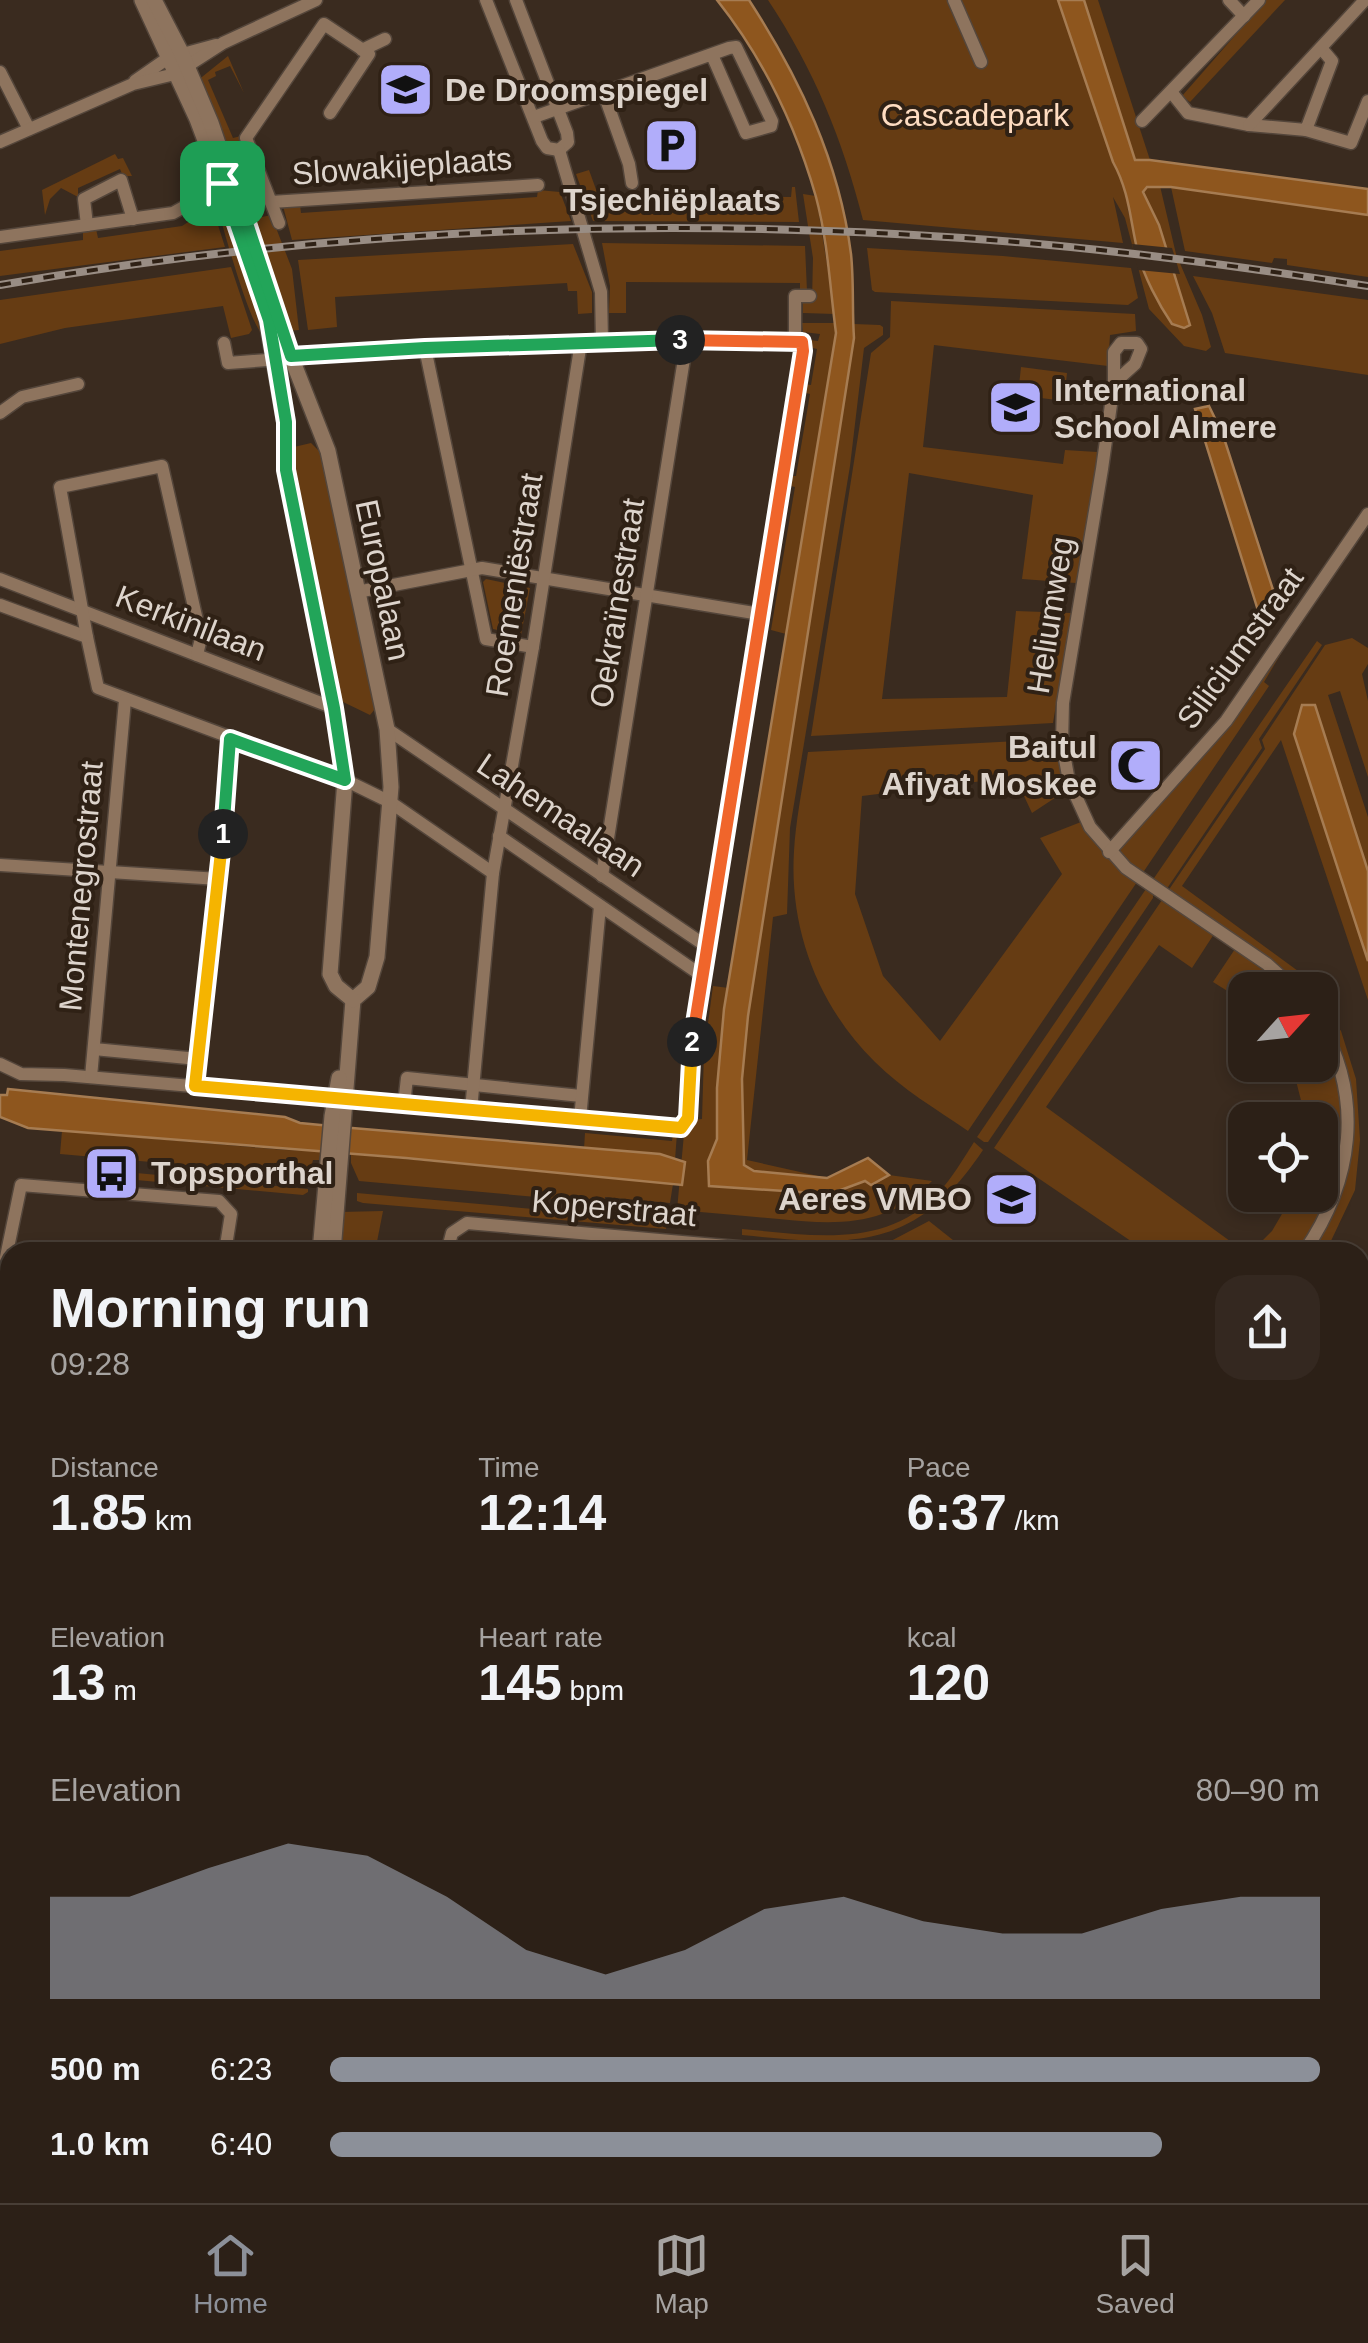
<!DOCTYPE html>
<html lang="en">
<head>
<meta charset="utf-8">
<style>
  :root { --surface:#2c2017; --page:#342820; --text:#f1f3f6; --muted:#a6a3a1; --line:#483e36; --accent:#8c9099 }
  body { margin:0; font-family:Arial,sans-serif; background:var(--page); color:var(--text); height:100vh; display:flex; flex-direction:column; font-size:38px; white-space:nowrap }
  * { box-sizing:border-box; margin:0 }
  p { font-size:32px; color:var(--muted) }
  .icon { flex:none; width:55px; height:55px; fill:none; stroke:currentColor; stroke-width:2; stroke-linecap:round; stroke-linejoin:round }
  .map { position:relative; flex:1; overflow:hidden }
  .details { position:absolute; left:0px; top:1242px; width:1370px; height:962px; display:flex; flex-direction:column; background:var(--surface); border-radius:30px 30px 0 0; box-shadow:0 5px 15px #0003,0 0 0 2px var(--line) }
  .details>* { flex:none }
  .needle { width:65px; rotate:63deg }
  .buttons { position:absolute; left:1228px; top:972px; display:grid; gap:20px }
  .buttons a { display:grid; place-items:center; width:110px; height:110px; border-radius:20px; background:var(--surface); box-shadow:0 5px 15px #0003,0 0 0 2px var(--line); font-size:50px }
  .pin { position:absolute; display:grid; place-items:center; width:85px; height:85px; color:#fff; margin:-42px; border-radius:20px; box-shadow:0 5px 15px #0006 }
  .km { position:absolute; width:50px; height:50px; margin:-25px; border-radius:50%; background:#222; color:#fff; font-size:28px; line-height:50px; text-align:center }
  .round { display:grid; place-items:center; flex:none; width:105px; height:105px; border-radius:30px; background:var(--page) }
  .head { display:flex; align-items:center; justify-content:space-between; height:170px; padding:0 50px }
  h1 { font-size:55px; font-weight:700; line-height:75px }
  .metrics { display:grid; grid-template-columns:repeat(3,1fr); gap:15px; height:170px; padding:10px 50px }
  .metrics div { display:grid; align-content:center }
  .metrics b { font-size:50px; font-weight:700 }
  .metrics small { font-size:28px; font-weight:400 }
  .metrics p { font-size:28px }
  .chart { height:280px; padding:20px 50px }
  .chart p { display:flex; justify-content:space-between }
  .chart svg { width:100%; height:180px; margin-top:10px; fill:var(--accent); opacity:.7 }
  ul { padding:0 50px; list-style:none; font-size:32px }
  li { display:grid; grid-template-columns:160px 120px 1fr; align-items:center; height:75px }
  li i { height:25px; border-radius:12px; background:var(--accent) }
  .tabs { display:flex; justify-content:space-around; align-items:center; height:140px; border-top:2px solid var(--line); background:var(--surface); font-size:28px; color:var(--muted) }
  .tabs a { display:grid; justify-items:center; gap:5px }
  .tabs .selected { color:var(--accent) }
  .map>svg:first-child { display:block }
  .green { fill:#663c13 }
  .water { fill:#8e561e; stroke:#a67c52; stroke-width:2.5 }
  .pier { fill:#3a2b1f }
  .lines { fill:none; stroke-linecap:round; stroke-linejoin:round }
  .stream { stroke:#a67c52; stroke-width:4 }
  .minor-casing { stroke:#54463b; stroke-width:15 }
  .tertiary-casing { stroke:#54463b; stroke-width:18 }
  .secondary-casing { stroke:#54463b; stroke-width:20 }
  .trunk-casing { stroke:#54463b; stroke-width:22 }
  .motorway-casing { stroke:#54463b; stroke-width:25 }
  .minor { stroke:#8e745e; stroke-width:12 }
  .tertiary { stroke:#8e745e; stroke-width:15 }
  .secondary { stroke:#c59b78; stroke-width:18 }
  .trunk { stroke:#f4ccaa; stroke-width:20 }
  .motorway { stroke:#f8dec9; stroke-width:22 }
  .rail-casing { stroke:#998d84; stroke-width:8 }
  .rail { stroke:#2f2115; stroke-width:4; stroke-dasharray:11; stroke-linecap:butt }
  .split-1-casing { stroke:#fff; stroke-width:20 }
  .split-2-casing { stroke:#fff; stroke-width:20 }
  .split-3-casing { stroke:#fff; stroke-width:20 }
  .split-4-casing { stroke:#fff; stroke-width:20 }
  .split-1 { stroke:#22a559; stroke-width:12 }
  .split-2 { stroke:#f5b400; stroke-width:12 }
  .split-3 { stroke:#f0652b; stroke-width:12 }
  .split-4 { stroke:#22a559; stroke-width:12 }
  .labels { text-anchor:middle; stroke-width:8; stroke-linejoin:round; paint-order:stroke }
  .poi-label { font-size:32px; font-weight:bold; fill:#ddd4cc; stroke:#2f2115; text-anchor:start }
  .park-label { font-size:32px; fill:#fedcc1; stroke:#2f2115 }
  .street-label { font-size:32px; fill:#ddd4cc; stroke:#2f2115 }
</style>
</head>
<body>
<div class="map">
<svg width="1368" height="2203" viewBox="0 0 1368 2203">
  <rect width="100%" height="100%" fill="#3a2b1f"/>
  <!-- green -->
  <g class="green">
    <path d="M768,0H1059L1113,162L1126,186L1128,211L1159,304L1174,275L1159,225L1143,191L1151,185L1160,186L1176,254L1202,315L1211,347L1206,351L1184,346L1149,309L1125,218L1113,197L1123,243L863,220C843,141 814,69 768,0Z"/>
    <polygon points="1084,0 1098,0 1150,160 1135,160"/>
    <polygon points="1266,0 1285,0 1190,102 1182,96"/>
    <polygon points="228,56 244,93 230,66 215,72 216,76 208,80 233,138 241,136 252,162 232,170 197,81"/>
    <polygon points="115,154 118,159 123,158 132,176 123,176 120,169 78,188 78,197 61,188 50,199 45,215 42,190"/>
    <polygon points="589,170 598,195 791,197 792,187 795,187 799,222 593,221 576,174"/>
    <polygon points="257,176 261,188 253,191 262,217 271,215 292,269 299,330 287,331 237,184"/>
    <polygon points="1171,187 1368,215 1368,277 1287,265 1287,259 1274,258 1272,263 1185,251"/>
    <polygon points="538,190 560,192 571,221 292,240 283,206 300,205 301,213 537,197"/>
    <path d="M221,191L265,321L263,335C247,320 222,221 213,193Z"/>
    <polygon points="803,194 816,196 835,314 803,313 803,300 812,300 813,258"/>
    <polygon points="209,197 225,247 0,276 0,251 83,240 83,231 96,229 98,238 182,226 207,210 202,200"/>
    <polygon points="602,243 805,246 807,291 800,291 800,283 626,282 626,313 609,313 610,286"/>
    <polygon points="573,244 592,292 592,313 578,314 577,291 568,291 567,283 335,297 337,327 308,330 298,260"/>
    <polygon points="867,248 1003,256 1131,268 1138,298 1128,305 875,292 872,290"/>
    <polygon points="231,267 252,330 249,334 231,338 223,306 65,328 0,344 0,300"/>
    <polygon points="1193,276 1368,300 1368,375 1225,353 1212,313"/>
    <polygon points="891,301 1135,314 1136,331 1110,335 1108,366 934,345 923,447 1063,464 1065,450 1097,452 1096,468 1076,583 1022,579 1033,495 909,473 882,699 1007,697 1016,611 1071,613 1053,723 811,736 871,353 890,337"/>
    <polygon points="802,323 835,323 836,333 786,634 771,630 795,487 786,485 788,476 796,476 810,394 802,392 803,384 811,385 817,349 809,347 810,340 818,341 820,334 803,332"/>
    <polygon points="854,324 880,325 883,327 883,335 864,348 850,466 790,828 787,914 773,917 747,1160 827,1178 754,1171 744,1166 742,1079 748,1016"/>
    <polygon points="1021,367 1067,373 1064,401 1018,395"/>
    <polygon points="311,443 324,456 375,709 370,715 339,700 290,455 294,447"/>
    <polygon points="486,579 530,588 521,635 493,629 483,582"/>
    <polygon points="1297,627 1264,682 1269,686 1142,874 1123,858 1120,849 1125,838 1227,730"/>
    <polygon points="1352,638 1368,648 1368,664 1362,674 1368,701 1368,777 1340,691 1328,695 1368,817 1368,871 1315,705 1368,961 1368,1000 1281,740 1182,886 1298,971 1311,990 1303,990 1292,979 1168,891 1265,749 1262,740 1325,645"/>
    <polygon points="1317,641 1322,645 1259,739 1262,748 1166,890 1152,881"/>
    <path d="M1057,739L1067,790L1032,813L1015,777L862,796L855,894L883,976L940,1041L1062,874L1040,838L1081,822L1103,852L1137,882L968,1131C936,1109 902,1089 875,1062C819,1007 789,930 794,851C796,818 803,785 808,752Z"/>
    <polygon points="1146,889 1153,893 1153,898 988,1142 984,1142 977,1137"/>
    <polygon points="1162,900 1214,934 1192,968 1159,945 1046,1107 1245,1252 1147,1252 994,1148"/>
    <polygon points="1235,949 1289,990 1245,990 1245,1002 1213,982"/>
    <path d="M713,986L729,988L717,1087V1139L708,1161L709,1186L829,1194L866,1181L872,1185L889,1175L932,1181C888,1227 838,1225 779,1219C745,1216 711,1213 677,1210L684,1134L692,1129L693,1120L702,1119L704,1053Z"/>
    <path d="M1320,1002L1341,1031L1356,1079L1360,1140L1355,1190L1330,1243L1342,1252H1311C1349,1195 1367,1127 1343,1059C1337,1040 1320,1022 1320,1002Z"/>
    <path d="M1320,1033C1348,1085 1350,1159 1323,1213C1316,1226 1306,1239 1298,1252H1251L1272,1231L1293,1195H1320V1120H1306L1292,1065H1320Z"/>
    <polygon points="62,1131 285,1150 321,1151 319,1160 313,1160 309,1176 60,1154"/>
    <polygon points="585,1133 672,1141 673,1133 677,1133 675,1160 660,1154 584,1149"/>
    <path d="M974,1142L983,1150C915,1252 852,1246 742,1235V1229C812,1235 886,1250 939,1192C953,1177 963,1159 974,1142Z"/>
    <polygon points="351,1154 673,1184 670,1203 605,1197 604,1203 359,1181 351,1163"/>
    <polygon points="126,1172 308,1189 308,1192 303,1195 125,1179"/>
    <polygon points="357,1193 667,1221 666,1229 363,1203 357,1201"/>
    <polygon points="383,1211 375,1252 336,1252 340,1212"/>
    <polygon points="929,1221 968,1252 886,1252 887,1243"/>
    <polygon points="1360,1285 1368,1291 1368,1461 1360,1463"/>
    <polygon points="0,1588 10,1593 10,2119 0,2096"/>
    <polygon points="1368,1845 1368,2120 1360,2125 1360,1847"/>
    <polygon points="0,2173 10,2179 10,2195 274,2195 289,2203 0,2203"/>
    <polygon points="295,2195 792,2195 793,2203 305,2203"/>
  </g>
  <!-- water -->
  <g class="water">
    <path d="M717,0H749C800,79 839,161 851,254C854,282 852,311 854,338L748,1016L742,1079L744,1165L754,1171L827,1178L868,1158L889,1175L871,1185L865,1181L830,1194L709,1186L708,1161L717,1139V1088L724,1009L836,333C830,288 828,242 816,197C796,127 763,58 717,0Z"/>
    <path d="M1058,0H1084L1135,160H1150L1368,189V215L1171,187H1147L1143,192L1159,225L1190,325L1184,328L1172,324C1159,305 1143,275 1138,253C1130,221 1130,193 1113,162Z"/>
    <polygon points="1209,406 1223,435 1274,593 1271,623 1261,620 1195,409"/>
    <polygon points="1302,705 1315,705 1368,871 1368,961 1294,734"/>
    <polygon points="8,1089 285,1117 300,1123 352,1128 660,1154 685,1162 682,1185 406,1158 28,1128 0,1117 0,1095 7,1095"/>
    <polygon points="947,2195 1165,2195 1176,2203 942,2203"/>
  </g>
  <!-- pier -->
  <polygon class="pier" points="1132,244 1172,248 1180,274 1138,270"/>
  <g class="lines">
    <!-- stream -->
    <polyline class="stream" points="0,1942 10,1948"/>
    <defs>
      <g id="minor">
        <polyline points="486,0 542,141 547,148 559,150 568,142 567,133 516,0"/>
        <polyline points="954,0 981,62"/>
        <polyline points="1229,0 1244,16"/>
        <polyline points="362,50 385,39"/>
        <polyline points="0,72 29,129"/>
        <polyline points="135,81 168,58 216,45"/>
        <polyline points="1172,93 1188,113 1249,125 1306,130 1332,61 1321,48"/>
        <polyline points="604,94 629,164 632,183"/>
        <polyline points="534,117 729,48 736,47 772,121 771,126 746,133 712,55"/>
        <polyline points="1142,121 1259,0"/>
        <polyline points="1249,125 1365,0"/>
        <polyline points="1306,130 1351,143 1368,101"/>
        <polyline points="0,142 133,84 175,74 223,43 316,0"/>
        <polyline points="559,150 601,292 602,341"/>
        <polyline points="271,202 538,185"/>
        <polyline points="279,223 246,138 324,24 369,54 330,113"/>
        <polyline points="87,225 84,199 121,180 133,219"/>
        <polyline points="0,237 173,213 257,166"/>
        <polyline points="795,342 795,296 810,296"/>
        <polyline points="425,348 486,639 533,647"/>
        <polyline points="1114,383 1135,364 1141,349 1137,343 1121,343 1114,352 1114,383 1102,469 1063,703 1062,743 1069,781 1090,827 1126,868 1267,964 1296,990"/>
        <polyline points="0,413 22,397 78,384"/>
        <polyline points="0,579 334,708"/>
        <polyline points="357,592 482,568 760,614"/>
        <polyline points="0,605 87,637 98,688 345,780 390,802 493,873"/>
        <polyline points="87,637 60,487 162,466 201,638 197,655"/>
        <polyline points="387,729 706,946"/>
        <polyline points="499,836 701,975"/>
        <polyline points="1109,852 1226,721 1368,514"/>
        <polyline points="0,865 219,879"/>
        <polyline points="602,876 687,340"/>
        <polyline points="94,1049 198,1059"/>
        <polyline points="0,1064 21,1074 64,1075 681,1128 688,1118 692,1038 701,975 803,351 802,343 581,342 425,348 228,363 224,343"/>
        <polyline points="91,1077 125,700"/>
        <polyline points="195,1086 219,879 230,739"/>
        <polyline points="404,1104 407,1078 581,1096"/>
        <polyline points="471,1110 493,873 533,647 581,342"/>
        <polyline points="580,1119 600,906"/>
        <polyline points="447,1252 452,1233 467,1223 794,1252"/>
        <path d="M1304,1252C1353,1181 1364,1099 1320,1022"/>
        <polyline points="0,1286 21,1185 219,1201 231,1214 225,1252"/>
        <polyline points="0,1341 10,1344"/>
        <polyline points="0,1354 10,1357"/>
        <polyline points="0,1522 10,1527"/>
        <polyline points="0,1958 10,1963"/>
        <polyline points="483,2195 493,2195"/>
      </g>
      <g id="tertiary">
        <polyline points="142,0 197,119 232,212"/>
        <polyline points="154,0 181,52 211,123 283,336 328,451 387,729 391,787 377,957 368,987 353,1000 333,1252"/>
        <polyline points="265,310 285,423 286,470 343,758 345,780 330,974 336,986 353,1000"/>
        <polyline points="320,1252 332,1116 339,1078"/>
      </g>
      <g id="secondary">
        <polyline points="1360,1530 1368,1528"/>
        <polyline points="0,1551 10,1555"/>
        <polyline points="1360,1552 1368,1549"/>
        <polyline points="0,1581 10,1585"/>
      </g>
      <g id="trunk">
        <polyline points="1360,2145 1368,2140"/>
        <polyline points="1360,2184 1368,2179"/>
        <polyline points="1286,2203 1296,2195"/>
        <polyline points="1335,2203 1345,2195"/>
      </g>
      <g id="motorway">
        <polyline points="1360,2164 1368,2158"/>
        <polyline points="1310,2203 1320,2195"/>
      </g>
    </defs>
    <!-- minor casing -->
    <use href="#minor" class="minor-casing"/>
    <!-- tertiary casing -->
    <use href="#tertiary" class="tertiary-casing"/>
    <!-- secondary casing -->
    <use href="#secondary" class="secondary-casing"/>
    <!-- trunk casing -->
    <use href="#trunk" class="trunk-casing"/>
    <!-- motorway casing -->
    <use href="#motorway" class="motorway-casing"/>
    <!-- minor -->
    <use href="#minor" class="minor"/>
    <!-- tertiary -->
    <use href="#tertiary" class="tertiary"/>
    <!-- secondary -->
    <use href="#secondary" class="secondary"/>
    <!-- trunk -->
    <use href="#trunk" class="trunk"/>
    <!-- motorway -->
    <use href="#motorway" class="motorway"/>
    <defs>
      <path id="rail" d="M0,285C317,230 643,216 963,238C1099,247 1233,265 1368,286"/>
    </defs>
    <!-- rail casing -->
    <use href="#rail" class="rail-casing"/>
    <!-- rail -->
    <use href="#rail" class="rail"/>
  </g>
  <g class="lines">
    <defs>
      <polyline id="split-1" points="222,183 269,320 286,422 286,470 334,708 345,780 230,739 223,834"/>
      <polyline id="split-2" points="223,834 195,1086 681,1128 688,1118 692,1042"/>
      <polyline id="split-3" points="680,340 802,342 803,351 692,1042"/>
      <polyline id="split-4" points="222,183 232,178 291,356 425,348 680,340"/>
    </defs>
    <!-- split-1 casing -->
    <use href="#split-1" class="split-1-casing"/>
    <!-- split-2 casing -->
    <use href="#split-2" class="split-2-casing"/>
    <!-- split-3 casing -->
    <use href="#split-3" class="split-3-casing"/>
    <!-- split-4 casing -->
    <use href="#split-4" class="split-4-casing"/>
    <!-- split-1 -->
    <use href="#split-1" class="split-1"/>
    <!-- split-2 -->
    <use href="#split-2" class="split-2"/>
    <!-- split-3 -->
    <use href="#split-3" class="split-3"/>
    <!-- split-4 -->
    <use href="#split-4" class="split-4"/>
  </g>
  <!-- icons -->
  <defs>
    <symbol id="school-square" viewBox="-11 -11 22 22"><rect x="-9" y="-9" width="18" height="18" rx="4" fill="#b1adfa" stroke="#2f2115"/><path d="M0-5L7-2L0 1L-7-2ZM-4 1L0 2.5L4 1V4Q0 6-4 4Z" fill="#111"/></symbol>
    <symbol id="parking-square" viewBox="-11 -11 22 22"><rect x="-9" y="-9" width="18" height="18" rx="4" fill="#b1adfa" stroke="#2f2115"/><path d="M-3.5-5.5H1a3.5 3.5 0 0 1 0 7H-1V5.5H-3.5ZM-1-3.4V-.6H.8a1.4 1.4 0 0 0 0-2.8Z" fill="#111"/></symbol>
    <symbol id="mosque-square" viewBox="-11 -11 22 22"><rect x="-9" y="-9" width="18" height="18" rx="4" fill="#b1adfa" stroke="#2f2115"/><path d="M3.5-4.9A6 6 0 1 0 3.5 4.9A5 5 0 1 1 3.5-4.9Z" fill="#111"/></symbol>
    <symbol id="bus-square" viewBox="-11 -11 22 22"><rect x="-9" y="-9" width="18" height="18" rx="4" fill="#b1adfa" stroke="#2f2115"/><path d="M-5-6H5V4H4V6H2V4H-2V6H-4V4H-5ZM-3.5-4V0h7V-4ZM-3.5 1.2v1.5H-2V1.2ZM2 1.2v1.5H3.5V1.2Z" fill="#111"/></symbol>
  </defs>
  <g fill-rule="evenodd">
    <use href="#school-square" x="374" y="58" width="63" height="63"/>
    <use href="#parking-square" x="640" y="114" width="63" height="63"/>
    <use href="#school-square" x="984" y="376" width="63" height="63"/>
    <use href="#mosque-square" x="1104" y="734" width="63" height="63"/>
    <use href="#bus-square" x="80" y="1142" width="63" height="63"/>
    <use href="#school-square" x="980" y="1168" width="63" height="63"/>
  </g>
  <g class="labels">
    <!-- poi labels -->
    <g class="poi-label">
      <text x="445" y="101">De Droomspiegel</text>
      <text x="672" y="211" text-anchor="middle">Tsjechiëplaats</text>
      <text x="1054" y="401">International<tspan x="1054" dy="37">School Almere</tspan></text>
      <text x="1097" y="758" text-anchor="end">Baitul<tspan x="1097" dy="37">Afiyat Moskee</tspan></text>
      <text x="151" y="1184">Topsporthal</text>
      <text x="972" y="1210" text-anchor="end">Aeres VMBO</text>
    </g>
    <!-- park labels -->
    <g class="park-label">
      <text x="975" y="126">Cascadepark</text>
    </g>
    <!-- street labels -->
    <g class="street-label">
      <text transform="translate(402 166) rotate(-4)" y="11">Slowakijeplaats</text>
      <text transform="translate(383 580) rotate(78)" y="11">Europalaan</text>
      <text transform="translate(514 585) rotate(-81)" y="11">Roemeniëstraat</text>
      <text transform="translate(617 603) rotate(-81)" y="11">Oekraïnestraat</text>
      <text transform="translate(1050 615) rotate(-81)" y="11">Heliumweg</text>
      <text transform="translate(191 623) rotate(21)" y="11">Kerkinilaan</text>
      <text transform="translate(1240 648) rotate(-54)" y="11">Siliciumstraat</text>
      <text transform="translate(561 815) rotate(34)" y="11">Lahemaalaan</text>
      <text transform="translate(81 886) rotate(-85)" y="11">Montenegrostraat</text>
      <text transform="translate(614 1208) rotate(5)" y="11">Koperstraat</text>
    </g>
  </g>
</svg>
<div class="buttons">
<a><svg class="needle" viewBox="-14 -14 28 28"><path d="M0-13l5 13h-10z" fill="#e53935"/><path d="M0 13l5-13h-10z" fill="#a6a3a1"/></svg></a>
<a><svg class="icon" aria-label="locate" viewBox="0 0 24 24"><circle cx="12" cy="12" r="6"/><path d="M12 2v4M12 18v4M2 12h4M18 12h4"/></svg></a>
</div>
<div class="pin" style="left:222px;top:183px;background:#1e9e55"><svg class="icon" aria-label="arrive" viewBox="0 0 24 24"><path d="M6 21V4h12l-3 4 3 4H6"/></svg></div>
<b class="km" style="left:223px;top:834px">1</b>
<b class="km" style="left:692px;top:1042px">2</b>
<b class="km" style="left:680px;top:340px">3</b>
<section class="details">
<div class="head"><div><h1>Morning run</h1><p>09:28</p></div><a class="round"><svg class="icon" aria-label="share" viewBox="0 0 24 24"><path d="M12 15V3M7 8l5-5 5 5M5 13v7h14v-7"/></svg></a></div>
<div class="metrics">
<div><p>Distance</p><b>1.85<small> km</small></b></div>
<div><p>Time</p><b>12:14</b></div>
<div><p>Pace</p><b>6:37<small> /km</small></b></div>
</div>
<div class="metrics">
<div><p>Elevation</p><b>13<small> m</small></b></div>
<div><p>Heart rate</p><b>145<small> bpm</small></b></div>
<div><p>kcal</p><b>120</b></div>
</div>
<div class="chart"><p><span>Elevation</span>80–90 m</p>
<svg viewBox="0 0 160 44" preserveAspectRatio="none"><path d="M0 44V19L10 19L20 12L30 6L40 9L50 19L60 32L70 38L80 32L90 22L100 19L110 25L120 28L130 28L140 22L150 19L160 19V44z"/></svg>
</div>
<ul>
<li><b>500 m</b>6:23<i style="width:100%"></i></li>
<li><b>1.0 km</b>6:40<i style="width:84%"></i></li>
</ul>
</section>
</div>
<nav class="tabs">
<a class="selected"><svg class="icon" aria-label="home" viewBox="0 0 24 24"><path d="M3 11l9-7 9 7M6 9v11h12V9"/></svg>Home</a>
<a><svg class="icon" aria-label="map" viewBox="0 0 24 24"><path d="M3 6l6-2 6 2 6-2v14l-6 2-6-2-6 2zM9 4v14M15 6v14"/></svg>Map</a>
<a><svg class="icon" aria-label="saved" viewBox="0 0 24 24"><path d="M7 4h10v16l-5-4-5 4z"/></svg>Saved</a>
</nav>
</body>
</html>
